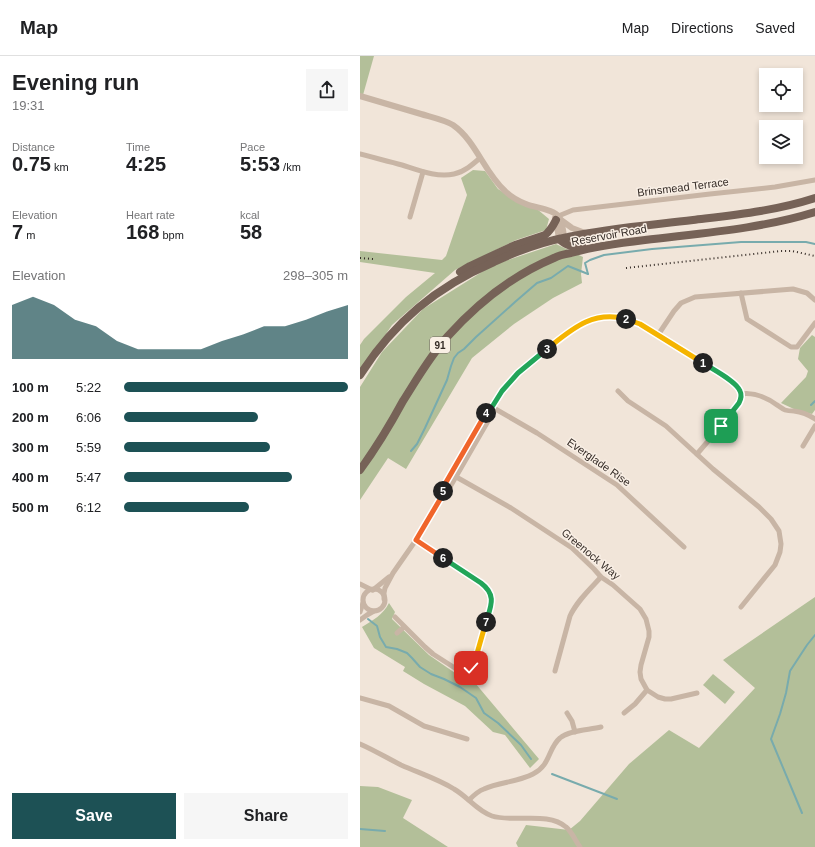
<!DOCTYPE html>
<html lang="en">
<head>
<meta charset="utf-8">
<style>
  :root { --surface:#fff; --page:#f6f6f6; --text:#202124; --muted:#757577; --line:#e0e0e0; --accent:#1d5155 }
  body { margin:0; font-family:Arial,sans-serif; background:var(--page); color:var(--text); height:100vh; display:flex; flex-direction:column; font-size:15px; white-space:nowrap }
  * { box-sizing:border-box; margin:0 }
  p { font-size:13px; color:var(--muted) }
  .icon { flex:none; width:22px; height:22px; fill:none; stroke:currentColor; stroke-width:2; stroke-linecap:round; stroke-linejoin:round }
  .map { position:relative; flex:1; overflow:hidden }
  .drawer { display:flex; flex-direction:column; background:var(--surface); width:360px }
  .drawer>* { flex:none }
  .buttons { position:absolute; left:399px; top:12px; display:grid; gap:8px }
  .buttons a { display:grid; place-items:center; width:44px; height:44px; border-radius:0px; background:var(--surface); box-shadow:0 2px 6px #0003; font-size:20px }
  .pin { position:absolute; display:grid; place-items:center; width:34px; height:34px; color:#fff; margin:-17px; border-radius:8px; box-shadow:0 2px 6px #0006 }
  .km { position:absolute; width:20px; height:20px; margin:-10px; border-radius:50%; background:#222; color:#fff; font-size:11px; line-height:20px; text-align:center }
  .round { display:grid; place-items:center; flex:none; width:42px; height:42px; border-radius:0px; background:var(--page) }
  .overview { display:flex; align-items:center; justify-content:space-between; height:68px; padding:0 12px }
  h1 { font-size:22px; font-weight:800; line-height:30px }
  .stats { display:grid; grid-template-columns:repeat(3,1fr); gap:6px; height:68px; padding:4px 12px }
  .stats div { display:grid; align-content:center }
  .stats b { font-size:20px; font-weight:800 }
  .stats small { font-size:11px; font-weight:400 }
  .stats p { font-size:11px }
  .chart { height:112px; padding:8px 12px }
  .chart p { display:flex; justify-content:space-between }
  .chart svg { width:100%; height:72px; margin-top:4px; fill:var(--accent); opacity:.7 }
  .cta { display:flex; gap:8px; margin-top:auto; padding:8px 12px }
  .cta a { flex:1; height:46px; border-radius:0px; background:var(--accent); color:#fff; font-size:16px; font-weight:800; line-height:46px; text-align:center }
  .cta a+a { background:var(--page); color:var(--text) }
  ul { padding:0 12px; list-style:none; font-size:13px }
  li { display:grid; grid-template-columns:64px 48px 1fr; align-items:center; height:30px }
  li i { height:10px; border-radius:5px; background:var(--accent) }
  header { display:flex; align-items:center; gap:24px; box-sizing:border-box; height:56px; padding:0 20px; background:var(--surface); border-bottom:1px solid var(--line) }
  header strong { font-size:19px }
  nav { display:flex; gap:22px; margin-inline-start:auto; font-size:14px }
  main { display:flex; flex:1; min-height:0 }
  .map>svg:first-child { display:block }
  .green { fill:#b3bf99 }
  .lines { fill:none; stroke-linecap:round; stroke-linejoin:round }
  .stream { stroke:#78abad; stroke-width:2 }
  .minor { stroke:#c8b5a5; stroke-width:5 }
  .tertiary { stroke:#c8b5a5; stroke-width:6 }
  .primary { stroke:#766257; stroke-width:8 }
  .rail { stroke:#342b26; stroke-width:2; stroke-dasharray:1 3; stroke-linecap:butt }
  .split-1-casing { stroke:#fff; stroke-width:8 }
  .split-2-casing { stroke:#fff; stroke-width:8 }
  .split-3-casing { stroke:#fff; stroke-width:8 }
  .split-4-casing { stroke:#fff; stroke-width:8 }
  .split-5-casing { stroke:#fff; stroke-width:8 }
  .split-6-casing { stroke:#fff; stroke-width:8 }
  .split-7-casing { stroke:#fff; stroke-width:8 }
  .split-8-casing { stroke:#fff; stroke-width:8 }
  .split-1 { stroke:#22a559; stroke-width:5 }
  .split-2 { stroke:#f5b400; stroke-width:5 }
  .split-3 { stroke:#f5b400; stroke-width:5 }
  .split-4 { stroke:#22a559; stroke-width:5 }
  .split-5 { stroke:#f0652b; stroke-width:5 }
  .split-6 { stroke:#f0652b; stroke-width:5 }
  .split-7 { stroke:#22a559; stroke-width:5 }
  .split-8 { stroke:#f5b400; stroke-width:5 }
  .labels { text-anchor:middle; stroke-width:3; stroke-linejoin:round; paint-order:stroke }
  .shield { fill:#f9efe5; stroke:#6f665f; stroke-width:1 }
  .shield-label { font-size:10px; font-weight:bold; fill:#342b26 }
  .street-label { font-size:11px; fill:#342b26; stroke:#f9efe5 }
</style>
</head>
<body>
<header>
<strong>Map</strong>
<nav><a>Map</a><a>Directions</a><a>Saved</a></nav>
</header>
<main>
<section class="drawer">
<div class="overview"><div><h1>Evening run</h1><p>19:31</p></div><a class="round"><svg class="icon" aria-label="share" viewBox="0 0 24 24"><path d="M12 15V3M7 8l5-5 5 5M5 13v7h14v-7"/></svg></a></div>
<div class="stats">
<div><p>Distance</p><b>0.75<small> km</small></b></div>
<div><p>Time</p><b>4:25</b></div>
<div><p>Pace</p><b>5:53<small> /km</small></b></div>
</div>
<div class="stats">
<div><p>Elevation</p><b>7<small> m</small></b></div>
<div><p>Heart rate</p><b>168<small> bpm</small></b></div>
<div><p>kcal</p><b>58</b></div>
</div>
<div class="chart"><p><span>Elevation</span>298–305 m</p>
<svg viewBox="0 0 160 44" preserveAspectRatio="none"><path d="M0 44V11L10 6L20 11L30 20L40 24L50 33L60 38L70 38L80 38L90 38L100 33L110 29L120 24L130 24L140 20L150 15L160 11V44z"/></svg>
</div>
<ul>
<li><b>100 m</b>5:22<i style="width:100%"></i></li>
<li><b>200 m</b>6:06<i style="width:60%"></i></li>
<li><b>300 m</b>5:59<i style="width:65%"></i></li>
<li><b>400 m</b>5:47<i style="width:75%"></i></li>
<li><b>500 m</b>6:12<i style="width:56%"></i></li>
</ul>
<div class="cta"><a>Save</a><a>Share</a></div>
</section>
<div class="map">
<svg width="455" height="791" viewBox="0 0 455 791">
  <rect width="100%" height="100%" fill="#f1e5d9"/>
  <!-- green -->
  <g class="green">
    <polygon points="0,0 14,0 3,39 0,39"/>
    <polygon points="113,114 125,115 138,133 161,147 177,153 189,163 186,174 156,184 95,214 32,269 0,316 0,289 4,283 46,241 75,217 0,206 0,195 82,204 86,200 107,139 101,122"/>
    <polygon points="196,188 223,201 221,218 222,227 193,242 154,268 112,302 46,413 28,402 0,444 0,331 22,296 63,253 133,209"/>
    <polygon points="452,279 455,281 455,354 452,358 436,354 421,347 446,321 448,315 438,303 440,292"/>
    <polygon points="455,541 455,791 158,791 156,787 166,769 209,774 220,765 269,708 309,674 339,692 395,632 363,604"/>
    <path d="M29,547L35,556L32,563L69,599L98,619L102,620L110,621L179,703L170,712L145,679L133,676L105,650L64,628L43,615L45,611L14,592L2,571C13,564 23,559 29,547Z"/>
    <polygon points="353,618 375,636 365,648 343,629"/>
    <polygon points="0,730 18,731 52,744 43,762 88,791 0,791"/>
  </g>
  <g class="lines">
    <!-- stream -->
    <g class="stream">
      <polyline points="228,218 225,207 230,204 244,199 292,193 381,186 446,186 455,188"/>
      <polyline points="451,349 455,345"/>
      <polyline points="51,395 57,388 65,372 87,324 91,310 94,302 98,297 104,293 116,281 155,246 177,227 191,222 208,210 228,218"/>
      <polyline points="8,563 17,570 20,581 26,591 37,593 47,597 52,602 60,611 71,618 84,623 100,631 116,642 124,657 138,667 161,689 171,703"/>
      <polyline points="192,718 257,743"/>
      <polyline points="442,757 411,683 420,658 426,637 430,615 447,589 455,579"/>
      <polyline points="0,773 25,775"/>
    </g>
    <!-- minor -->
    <g class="minor">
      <path d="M0,98C14,102 28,105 42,109C58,114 77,122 94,118C104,116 112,109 120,102"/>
      <polyline points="50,161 63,116"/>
      <polyline points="196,161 213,154 350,138 415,131 455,124"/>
      <polyline points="381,237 387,263 431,291 437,291 455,267"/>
      <polyline points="298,279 314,255 321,247 335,241 433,233 447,237 455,244"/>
      <polyline points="258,335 268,345 306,370 353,413 399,451 411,463 419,475 421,488 420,496 415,509 381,551"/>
      <path d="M381,338C395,336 406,341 417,349C419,350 422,353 425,354C428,355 431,355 434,355C442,356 449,359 455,363"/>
      <polyline points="132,351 177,377 257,429 324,491"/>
      <polyline points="443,390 455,370"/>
      <polyline points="91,418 151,452 212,492 234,513 241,521 253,529 280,553 286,563 289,575 289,581 281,609 280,616 281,623 287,634 298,641 305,643 311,643 337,637"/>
      <path d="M82,440L83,433L85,428L126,357L132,351L142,335L158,317L217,270C231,263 245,259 261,262C278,264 293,276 307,285C327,297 347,310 367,322C377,329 385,334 379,347L361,370L337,398"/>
      <polyline points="0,528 12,534"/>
      <circle cx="14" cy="544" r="11"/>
      <polyline points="13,534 29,521"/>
      <polyline points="24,543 24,537 25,532 33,517 56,484 82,440 90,431 131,360 132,351"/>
      <polyline points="0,556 3,547"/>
      <path d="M35,561L65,591L73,598L98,614L104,616L108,615L114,608L132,546C131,537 128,532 121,527L56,484"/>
      <polyline points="0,564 7,559 14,555"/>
      <polyline points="37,577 44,571"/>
      <path d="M195,615L210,560C217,545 230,533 241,521"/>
      <polyline points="0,642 29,650 64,670 107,683"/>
      <polyline points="207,657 212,665 215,676"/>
      <polyline points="264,657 275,648 287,634"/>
      <path d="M0,688C14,694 27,702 41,709C59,717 78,723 94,733C108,741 117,755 132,760C154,767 188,755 206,771C212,776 215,784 220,791"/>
      <path d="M109,744C113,740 118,735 124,733C139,726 158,726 173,718C191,709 188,692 200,682C209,674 229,674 241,671"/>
    </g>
    <!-- tertiary -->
    <g class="tertiary">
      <path d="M0,40C21,46 41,52 61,58C71,61 85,64 93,69C116,85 124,116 145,135C151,141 158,145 166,148C175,152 194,153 199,161C203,166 203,175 204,181"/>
      <polyline points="195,162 196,164 199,183"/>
      <polyline points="201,164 212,172 225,177"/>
    </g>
    <!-- primary -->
    <g class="primary">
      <path d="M199,183C207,190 211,191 222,189"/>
      <path d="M100,216L110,210L155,189L185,179C190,175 193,170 196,164"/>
      <path d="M0,319C34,266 76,231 134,206C159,194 181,186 208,181C249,172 292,169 333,164C374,159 415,155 455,142"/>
      <path d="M0,414C16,392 30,369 43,345C57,323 70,300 88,280C117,248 153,219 194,202C199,199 205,198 211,197C235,190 260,187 285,184C342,177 400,173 455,156"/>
    </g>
    <!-- rail -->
    <g class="rail">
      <polyline points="0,202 13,203"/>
      <polyline points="266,212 421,195 432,195 455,200"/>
    </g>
  </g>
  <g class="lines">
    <defs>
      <path id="split-1" d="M343,307C352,313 376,325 380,335C382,339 381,343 379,347L361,370"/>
      <polyline id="split-2" points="266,263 280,268 343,307"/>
      <path id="split-3" d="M187,293C211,274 232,254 266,263"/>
      <polyline id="split-4" points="126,357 132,351 142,335 158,317 187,293"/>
      <polyline id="split-5" points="83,435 85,428 126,357"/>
      <polyline id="split-6" points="83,435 82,440 56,484 83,502"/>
      <path id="split-7" d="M83,502L121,527C137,539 131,550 126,566"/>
      <polyline id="split-8" points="111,612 114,608 126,566"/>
    </defs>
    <!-- split-1 casing -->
    <use href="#split-1" class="split-1-casing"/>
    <!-- split-2 casing -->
    <use href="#split-2" class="split-2-casing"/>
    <!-- split-3 casing -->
    <use href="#split-3" class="split-3-casing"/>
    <!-- split-4 casing -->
    <use href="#split-4" class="split-4-casing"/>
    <!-- split-5 casing -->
    <use href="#split-5" class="split-5-casing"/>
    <!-- split-6 casing -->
    <use href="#split-6" class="split-6-casing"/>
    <!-- split-7 casing -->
    <use href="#split-7" class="split-7-casing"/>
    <!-- split-8 casing -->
    <use href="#split-8" class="split-8-casing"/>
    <!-- split-1 -->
    <use href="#split-1" class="split-1"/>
    <!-- split-2 -->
    <use href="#split-2" class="split-2"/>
    <!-- split-3 -->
    <use href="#split-3" class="split-3"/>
    <!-- split-4 -->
    <use href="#split-4" class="split-4"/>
    <!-- split-5 -->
    <use href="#split-5" class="split-5"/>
    <!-- split-6 -->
    <use href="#split-6" class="split-6"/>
    <!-- split-7 -->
    <use href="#split-7" class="split-7"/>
    <!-- split-8 -->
    <use href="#split-8" class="split-8"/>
  </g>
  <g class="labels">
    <!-- shield labels -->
    <rect class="shield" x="70" y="281" width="20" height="16" rx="3"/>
    <g class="shield-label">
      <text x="80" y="293">91</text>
    </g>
    <!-- street labels -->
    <g class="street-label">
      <text transform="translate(323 131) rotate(-7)" y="4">Brinsmead Terrace</text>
      <text transform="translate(249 179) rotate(-10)" y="4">Reservoir Road</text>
      <text transform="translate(239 406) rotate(35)" y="4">Everglade Rise</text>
      <text transform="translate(231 498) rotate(40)" y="4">Greenock Way</text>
    </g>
  </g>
</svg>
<div class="buttons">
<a><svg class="icon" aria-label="locate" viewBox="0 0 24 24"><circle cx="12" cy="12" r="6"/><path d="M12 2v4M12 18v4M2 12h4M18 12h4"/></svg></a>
<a><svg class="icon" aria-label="layers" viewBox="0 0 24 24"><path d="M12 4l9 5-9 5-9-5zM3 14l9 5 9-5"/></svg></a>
</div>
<div class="pin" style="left:361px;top:370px;background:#1e9e55"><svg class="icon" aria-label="arrive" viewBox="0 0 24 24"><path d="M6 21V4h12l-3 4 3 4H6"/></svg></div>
<div class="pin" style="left:111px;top:612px;background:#d93025"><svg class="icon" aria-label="check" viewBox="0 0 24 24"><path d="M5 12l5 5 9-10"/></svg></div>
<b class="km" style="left:343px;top:307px">1</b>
<b class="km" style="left:266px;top:263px">2</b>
<b class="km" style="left:187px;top:293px">3</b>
<b class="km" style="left:126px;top:357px">4</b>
<b class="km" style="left:83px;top:435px">5</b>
<b class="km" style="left:83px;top:502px">6</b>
<b class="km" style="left:126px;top:566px">7</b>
</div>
</main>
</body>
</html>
